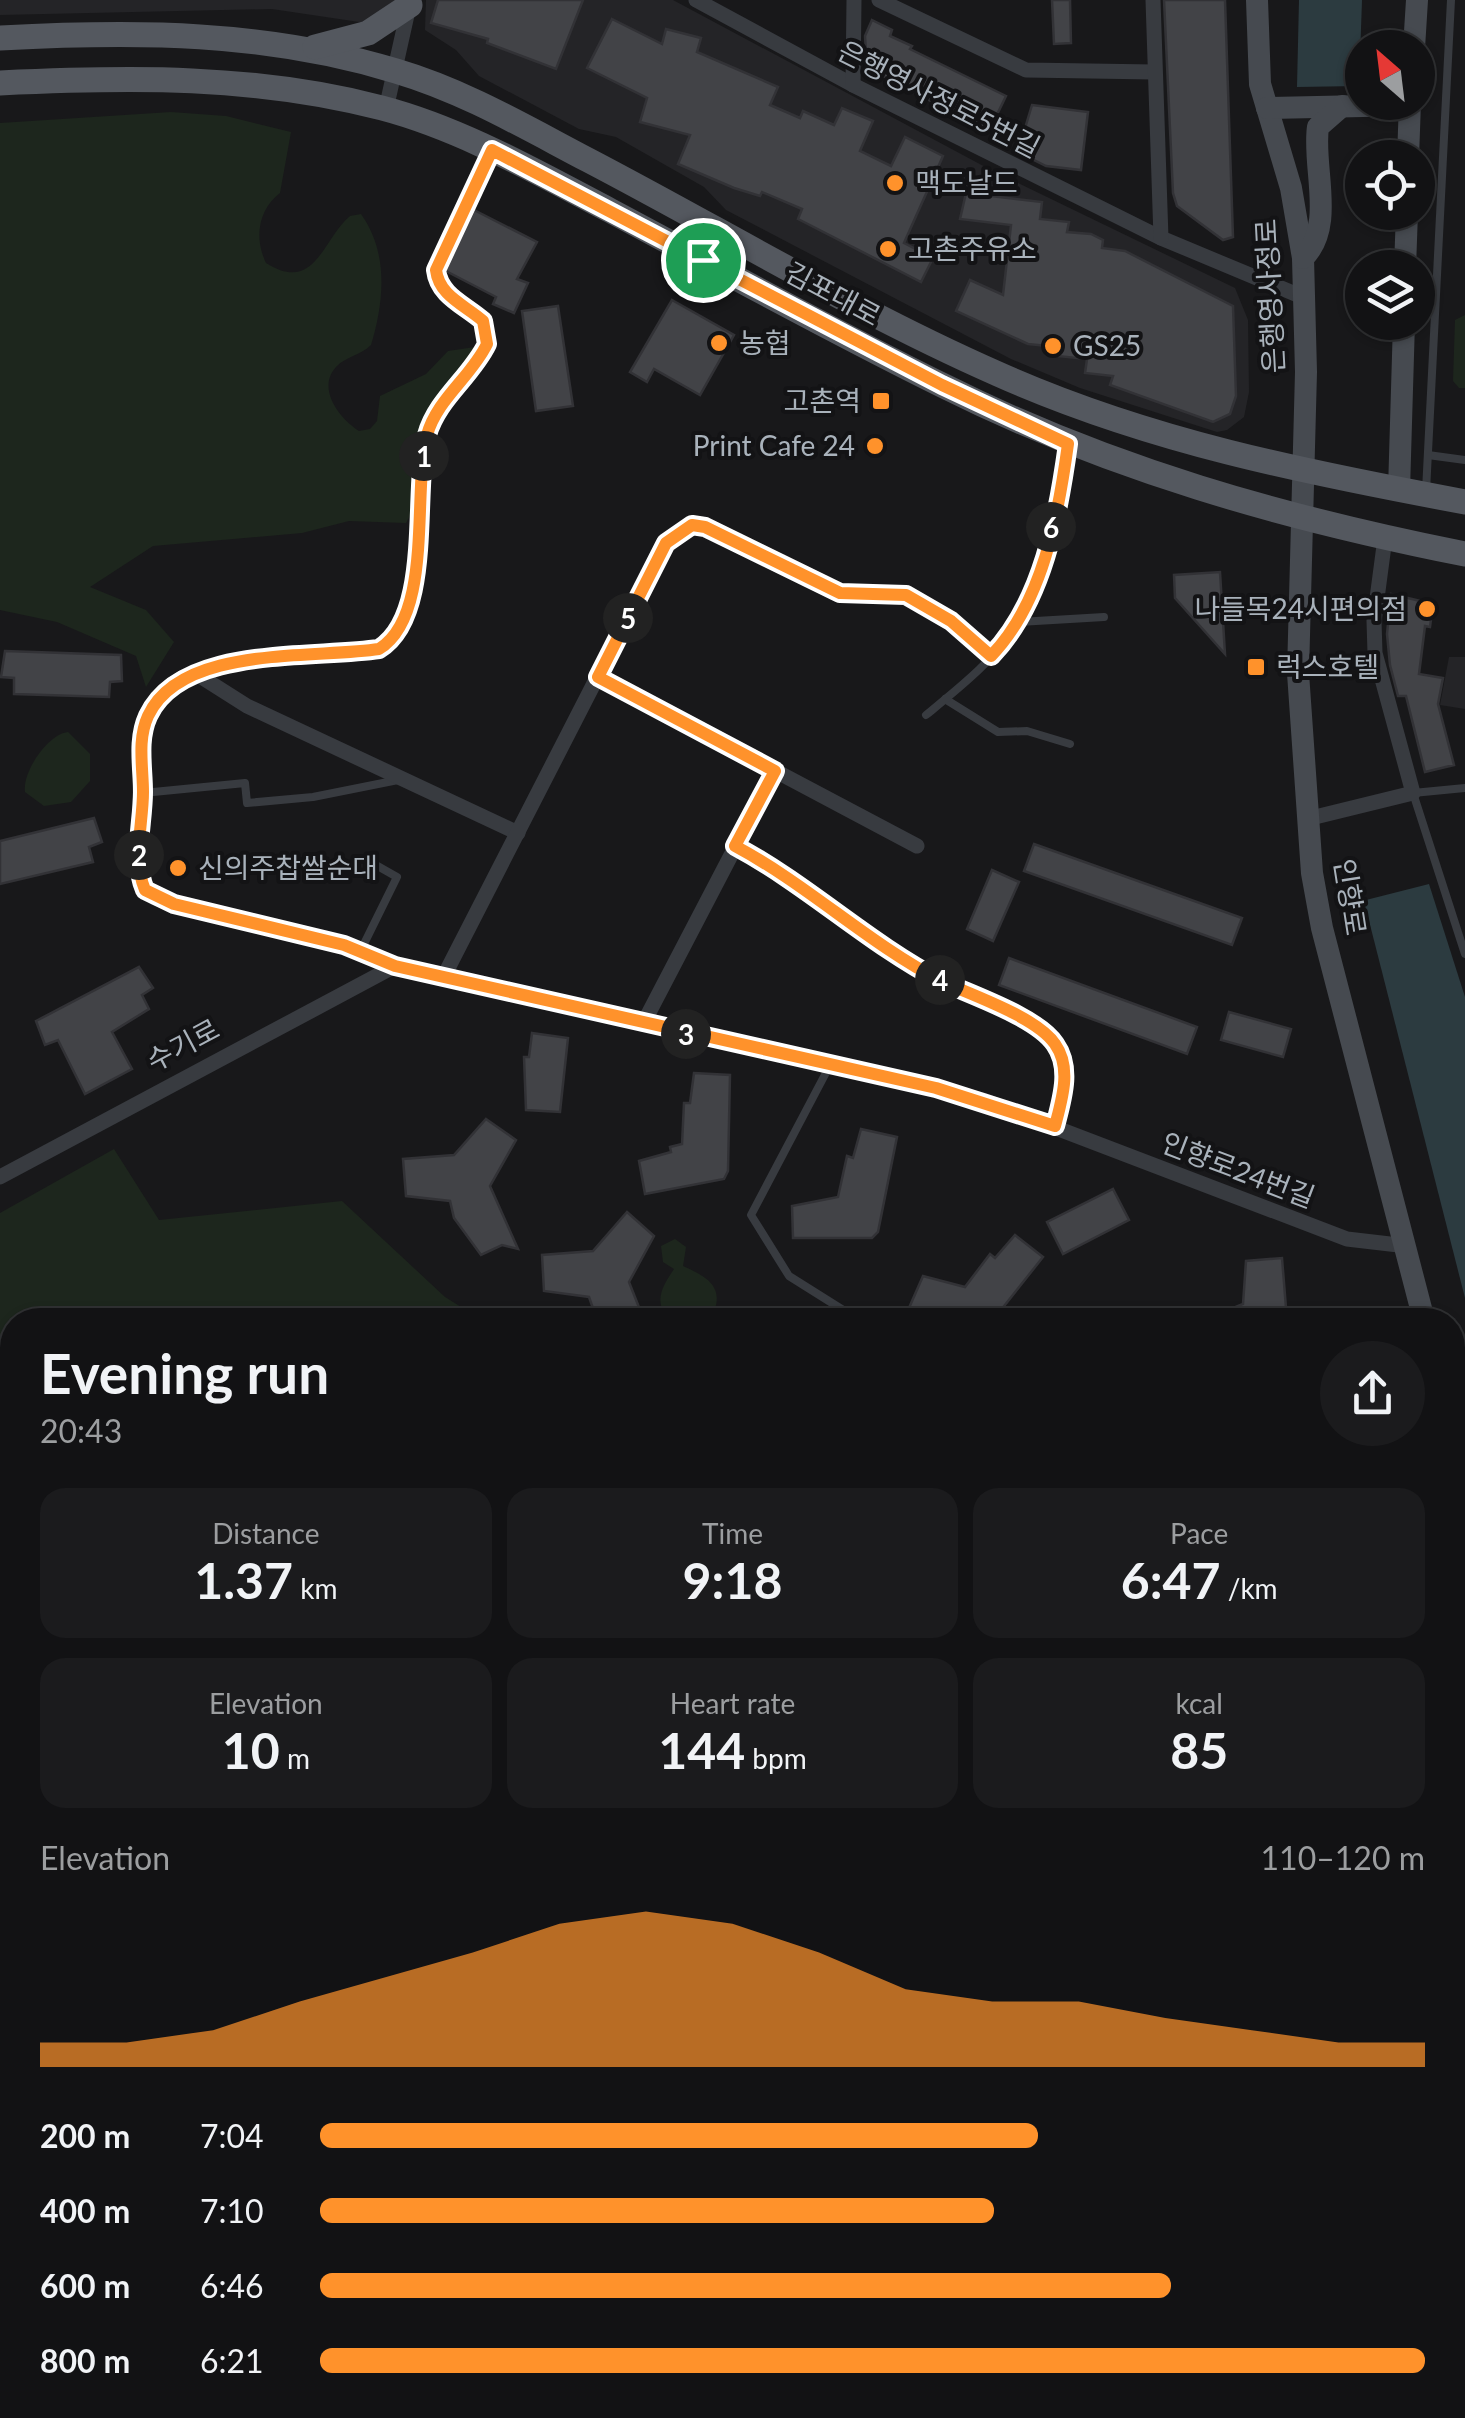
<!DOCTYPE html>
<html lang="en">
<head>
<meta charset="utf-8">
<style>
  :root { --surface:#121214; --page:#1b1b1d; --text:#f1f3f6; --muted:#9c9ea0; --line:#313234; --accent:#ff922b }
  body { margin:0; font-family:Lato,"Noto Sans KR",sans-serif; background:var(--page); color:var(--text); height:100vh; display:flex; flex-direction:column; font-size:38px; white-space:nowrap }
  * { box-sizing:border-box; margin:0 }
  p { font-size:32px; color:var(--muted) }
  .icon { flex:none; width:55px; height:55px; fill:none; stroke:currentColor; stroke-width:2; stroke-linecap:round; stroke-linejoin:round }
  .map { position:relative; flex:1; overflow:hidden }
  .side { position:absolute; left:0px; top:1308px; width:1465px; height:1112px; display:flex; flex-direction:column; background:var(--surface); border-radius:40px 40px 0 0; box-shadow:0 2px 8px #0004,0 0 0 2px var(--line) }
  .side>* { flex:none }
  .needle { width:65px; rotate:332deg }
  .buttons { position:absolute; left:1345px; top:30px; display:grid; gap:20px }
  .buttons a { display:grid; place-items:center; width:90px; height:90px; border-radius:50%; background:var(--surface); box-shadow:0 2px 8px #0004,0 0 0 2px var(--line); font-size:50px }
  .pin { position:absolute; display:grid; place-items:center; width:85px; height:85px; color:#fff; margin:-42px; border:5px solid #fff; border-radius:50%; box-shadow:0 2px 10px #0007 }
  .km { position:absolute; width:50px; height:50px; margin:-25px; border-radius:50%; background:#222; color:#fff; font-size:28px; line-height:50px; text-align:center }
  .round { display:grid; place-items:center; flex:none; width:105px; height:105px; border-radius:52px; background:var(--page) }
  .summary { display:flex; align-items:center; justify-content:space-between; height:170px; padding:0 40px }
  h1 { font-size:55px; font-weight:700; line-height:75px }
  .stats { display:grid; grid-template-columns:repeat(3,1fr); gap:15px; height:170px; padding:10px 40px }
  .stats div { display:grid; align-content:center; border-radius:25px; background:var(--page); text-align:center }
  .stats b { font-size:50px; font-weight:700 }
  .stats small { font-size:28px; font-weight:400 }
  .stats p { font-size:28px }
  .chart { height:280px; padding:20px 40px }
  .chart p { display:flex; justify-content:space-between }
  .chart svg { width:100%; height:180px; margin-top:10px; fill:var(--accent); opacity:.7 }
  ul { padding:0 40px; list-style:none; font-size:32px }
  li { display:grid; grid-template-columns:160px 120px 1fr; align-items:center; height:75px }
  li i { height:25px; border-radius:12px; background:var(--accent) }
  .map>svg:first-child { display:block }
  .built { fill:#242427 }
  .green { fill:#1d261d }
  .water { fill:#2c3b40 }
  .building { fill:#424347; stroke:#323236; stroke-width:2.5 }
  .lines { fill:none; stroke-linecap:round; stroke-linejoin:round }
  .lane { stroke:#383b40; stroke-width:8 }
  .street { stroke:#383b40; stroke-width:15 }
  .secondary { stroke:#464a50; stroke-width:22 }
  .primary { stroke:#54585f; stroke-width:25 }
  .route-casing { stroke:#fff; stroke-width:20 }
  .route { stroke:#ff922b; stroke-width:12 }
  .poi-dot { fill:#ff922b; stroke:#131315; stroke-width:4 }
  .labels { text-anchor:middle; stroke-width:8; stroke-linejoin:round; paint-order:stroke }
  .street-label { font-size:28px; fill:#a9b2bb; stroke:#131315 }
  .poi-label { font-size:28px; fill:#a9b2bb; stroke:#131315; text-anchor:start }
</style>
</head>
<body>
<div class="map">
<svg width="1465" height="2418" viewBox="0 0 1465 2418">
  <rect width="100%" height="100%" fill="#18181a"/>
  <!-- built -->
  <g class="built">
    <polygon points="0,0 395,0 393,8 366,23 272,9 0,15"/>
    <polygon points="426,0 673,0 989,169 1235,288 1248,320 1249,392 1244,417 1227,430 1217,432 1080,388 1011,359 726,210 704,187 616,137 579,129 479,76 456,50 425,30"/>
    <polygon points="1449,657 1465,657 1465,709 1440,705"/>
  </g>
  <!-- green -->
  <g class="green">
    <path d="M171,112L226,116L291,132L280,193C258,210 254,238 266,263C315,294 322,240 350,216L361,214C389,253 384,302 371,345C361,355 345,357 336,367C316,389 340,419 359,431L370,429L377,421L380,396L426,374L448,351L475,347L426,419L412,512L406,523L349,521L302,533L153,546L90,587L146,610L174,642L146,687L136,656L57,622L0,610V123Z"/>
    <polygon points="1465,315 1465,388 1459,388 1453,381 1455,320"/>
    <path d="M68,732L90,754V781L71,802L44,806L25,792C22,772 48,734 68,732Z"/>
    <polygon points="114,1149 159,1220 342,1201 445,1297 482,1320 12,1320 12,1369 0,1345 0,1213"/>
    <path d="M675,1239L686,1247L683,1266C710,1278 727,1289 710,1320H669C653,1301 662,1287 674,1269L663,1262L661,1246Z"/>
    <polygon points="0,1877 12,1887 12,2197 0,2198"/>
  </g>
  <!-- water -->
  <g class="water">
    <polygon points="1299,0 1362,0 1359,86 1297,87"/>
    <polygon points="1429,884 1465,997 1465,1298 1365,905 1366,900"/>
    <polygon points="1465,2104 1465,2281 1453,2308 1453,2131"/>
    <polygon points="1323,2408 1407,2408 1402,2418 1318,2418"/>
  </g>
  <!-- building -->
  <g class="building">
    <polygon points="438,0 583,0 556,69 487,43 488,39 431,23"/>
    <polygon points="1052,0 1070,0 1071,43 1054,44"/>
    <polygon points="1164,0 1225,0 1233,237 1223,240 1177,206 1173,193"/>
    <polygon points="612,19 662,44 666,29 701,38 697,52 778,87 770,105 800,118 803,111 834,125 842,108 873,121 860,151 891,166 905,137 943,156 904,243 933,258 921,282 798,219 802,209 762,192 760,196 734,188 678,164 690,135 640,122 647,98 587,68"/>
    <polygon points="872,20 892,30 890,36 912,46 910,49 1006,96 989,131 867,68 865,36"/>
    <polygon points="1032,105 1088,112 1081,170 1046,166 1024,155 1023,135"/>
    <polygon points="966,193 1042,202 1040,219 1069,222 1067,232 1091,234 1103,240 1102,248 1125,251 1233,306 1236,396 1230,414 1213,422 1110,385 1113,376 1085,373 1087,359 1057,356 1058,347 1028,344 956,311 970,280 1003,295 1011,225 960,219"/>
    <polygon points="474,210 537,242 517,279 528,283 514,313 493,304 496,297 444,270"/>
    <polygon points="672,300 734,335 700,395 654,369 647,382 630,372"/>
    <polygon points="558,306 573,406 536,411 522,311"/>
    <polygon points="1220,572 1225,654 1175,598 1174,575"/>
    <polygon points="1391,594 1433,604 1430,627 1425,626 1419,674 1443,678 1438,704 1454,765 1425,772 1406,696 1398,696 1390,665 1387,634"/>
    <polygon points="5,651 121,655 122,681 110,682 109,697 14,694 14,678 1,677"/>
    <polygon points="94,818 102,842 89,847 93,862 0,884 0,841"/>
    <polygon points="1034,844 1242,918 1232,945 1024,871"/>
    <polygon points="992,870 1019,882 993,941 967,929"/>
    <polygon points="1009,958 1197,1027 1187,1054 999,985"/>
    <polygon points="139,967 153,988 142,995 149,1009 112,1032 132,1069 85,1094 58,1040 45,1045 36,1021"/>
    <polygon points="1229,1012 1291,1029 1283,1057 1221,1040"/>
    <polygon points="532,1033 568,1038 560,1112 526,1110 524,1057 529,1057"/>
    <polygon points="694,1073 730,1075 728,1171 724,1179 645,1194 639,1161 671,1152 670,1147 682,1144 684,1103 690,1103"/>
    <polygon points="486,1119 516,1140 490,1186 518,1249 502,1245 481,1255 454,1218 450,1201 406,1196 403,1159 454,1155"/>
    <polygon points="861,1129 897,1137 878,1232 872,1238 793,1238 792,1206 838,1197 847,1156 853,1158"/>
    <polygon points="1113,1189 1129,1220 1063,1254 1047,1222"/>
    <polygon points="627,1212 654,1236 629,1282 644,1320 597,1320 589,1297 544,1291 542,1255 593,1251"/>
    <polygon points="1015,1235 1043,1257 997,1315 991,1310 987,1320 935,1320 909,1308 923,1276 965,1287 990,1254 995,1258"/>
    <polygon points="1282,1258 1287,1320 1204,1320 1243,1304 1246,1261"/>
  </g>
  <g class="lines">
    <!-- lane -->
    <g class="lane">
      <polyline points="1428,455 1465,460"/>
      <polyline points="1426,491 1451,0"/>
      <polyline points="840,593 906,595 951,621 991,657"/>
      <polyline points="1019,622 1104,617"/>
      <path d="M199,672L263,659L379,649C433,615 412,491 427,435C437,399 471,377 487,344L483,321C465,305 439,296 436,270L490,155"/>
      <polyline points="945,699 998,732 1027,731 1070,744"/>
      <path d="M926,715C959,688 996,659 1019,622C1047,576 1061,498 1068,444"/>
      <polyline points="1465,788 1413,793 1465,954"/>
      <polyline points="143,793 245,783 247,803 313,797 398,780"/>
      <path d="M737,847C809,886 869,944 942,981C971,996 1038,1017 1055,1044C1072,1069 1062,1099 1055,1125"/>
      <polyline points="361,950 397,877 367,860"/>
      <polyline points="829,1067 751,1215 789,1276 859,1320"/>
      <polyline points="0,1791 12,1792"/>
      <polyline points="1452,2297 1465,2302"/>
      <polyline points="1452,2375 1465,2346"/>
      <polyline points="925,2418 935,2408"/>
      <polyline points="1432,2418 1437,2408"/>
    </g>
    <!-- street -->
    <g class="street">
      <polyline points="696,0 853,85 1161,238 1305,298"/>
      <polyline points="879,0 1026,70 1154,72"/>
      <polyline points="1153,0 1161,238"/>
      <polyline points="853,85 854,0"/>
      <polyline points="386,109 409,6"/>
      <polyline points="598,677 917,846"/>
      <polyline points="1311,818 1413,793 1375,653 1374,621 1385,538"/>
      <path d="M518,833L247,706L195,673C172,680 155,696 147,719C141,735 136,864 141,881C143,889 149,893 155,898L344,945L395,966L983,1100L1347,1239L1407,1246"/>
      <path d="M444,976L666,543C679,530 686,524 705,527L840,593"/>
      <polyline points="643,1024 775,771"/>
      <polyline points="0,1177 395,966"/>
      <polyline points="0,1594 12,1592"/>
    </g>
    <!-- secondary -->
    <g class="secondary">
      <polyline points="1257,0 1260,84 1291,188 1303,258 1306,372 1298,673 1312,873 1322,928 1424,1320"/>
      <polyline points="1414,48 1417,0"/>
      <polyline points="1267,108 1410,105"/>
      <polyline points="1408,158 1410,102"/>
      <path d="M1303,258C1336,226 1312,167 1318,127L1342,106"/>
      <polyline points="1405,268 1407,212"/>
      <polyline points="1399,490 1404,322"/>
      <polyline points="1452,1440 1465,1492"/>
      <polyline points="0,1443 12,1467"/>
      <polyline points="1452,2036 1465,2006"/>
      <polyline points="364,2408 365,2418"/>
      <polyline points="1274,2418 1279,2408"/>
    </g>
    <!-- primary -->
    <g class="primary">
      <path d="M0,38C136,31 265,31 396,71C464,91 525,127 588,160C724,231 857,312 998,374C1148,441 1304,472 1465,502"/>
      <polyline points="315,47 368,33 410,5"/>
      <path d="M0,83C129,77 256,75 382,108C462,129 538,173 611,211C722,270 832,331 944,386C1110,469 1284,518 1465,554"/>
    </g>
  </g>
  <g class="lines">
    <defs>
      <path id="route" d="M492,150L942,385L1068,444C1058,517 1043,602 991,656L951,621L906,595L840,593L705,527L692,525L666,543L598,677L775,771L735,846C808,885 868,943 941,981C971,995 1037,1017 1055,1044C1072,1068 1062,1099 1055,1126L936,1088L395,966L344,945L174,904L145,890C132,859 143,824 143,792C143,767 137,740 148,716C181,645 312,659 379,649C434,615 412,491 427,435C437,399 471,377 487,344L483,321C465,305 439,296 436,270Z"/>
    </defs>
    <!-- route casing -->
    <use href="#route" class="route-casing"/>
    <!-- route -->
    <use href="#route" class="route"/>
  </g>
  <!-- markers -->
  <g class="poi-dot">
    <circle cx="895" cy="183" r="10"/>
    <circle cx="888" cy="249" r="10"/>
    <circle cx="719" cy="343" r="10"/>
    <circle cx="1053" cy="346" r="10"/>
    <rect x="871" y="391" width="20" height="20" rx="5"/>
    <circle cx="875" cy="446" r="10"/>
    <circle cx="1427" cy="609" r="10"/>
    <rect x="1246" y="657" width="20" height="20" rx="5"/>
    <circle cx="178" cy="868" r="10"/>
  </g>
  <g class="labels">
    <!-- street labels -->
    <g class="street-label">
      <text transform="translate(939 99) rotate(27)" y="10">은행영사정로5번길</text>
      <text transform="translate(833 294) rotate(28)" y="10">김포대로</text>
      <text transform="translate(1270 296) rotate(-93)" y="10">은행영사정로</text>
      <text transform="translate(1350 897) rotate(81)" y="10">인향로</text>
      <text transform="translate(183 1045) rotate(-28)" y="10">수기로</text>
      <text transform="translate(1238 1170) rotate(21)" y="10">인향로24번길</text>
    </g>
    <!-- poi labels -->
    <g class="poi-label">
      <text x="915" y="193">맥도날드</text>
      <text x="908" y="259">고촌주유소</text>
      <text x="739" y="353">농협</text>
      <text x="1073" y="356">GS25</text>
      <text x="861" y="411" text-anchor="end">고촌역</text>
      <text x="855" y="456" text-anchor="end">Print Cafe 24</text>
      <text x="1407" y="619" text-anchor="end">나들목24시편의점</text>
      <text x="1276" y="677">럭스호텔</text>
      <text x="198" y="878">신의주찹쌀순대</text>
    </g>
  </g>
</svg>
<div class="buttons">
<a><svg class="needle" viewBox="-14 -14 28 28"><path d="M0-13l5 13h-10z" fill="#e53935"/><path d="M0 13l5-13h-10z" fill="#9c9ea0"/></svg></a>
<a><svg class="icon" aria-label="locate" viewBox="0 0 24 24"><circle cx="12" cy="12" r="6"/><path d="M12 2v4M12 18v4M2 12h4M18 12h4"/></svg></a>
<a><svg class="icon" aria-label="layers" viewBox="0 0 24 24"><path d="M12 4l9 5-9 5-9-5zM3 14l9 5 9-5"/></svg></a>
</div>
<div class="pin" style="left:703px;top:260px;background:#1e9e55"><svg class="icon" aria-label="arrive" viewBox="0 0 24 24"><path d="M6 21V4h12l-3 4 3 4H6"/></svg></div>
<b class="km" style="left:424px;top:456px">1</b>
<b class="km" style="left:139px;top:855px">2</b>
<b class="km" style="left:686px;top:1034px">3</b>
<b class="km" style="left:940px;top:980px">4</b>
<b class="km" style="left:628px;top:618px">5</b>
<b class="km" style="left:1051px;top:527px">6</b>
<section class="side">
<div class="summary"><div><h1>Evening run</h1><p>20:43</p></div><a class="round"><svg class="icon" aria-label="share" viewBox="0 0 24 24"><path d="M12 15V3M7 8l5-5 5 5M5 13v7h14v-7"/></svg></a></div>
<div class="stats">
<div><p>Distance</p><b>1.37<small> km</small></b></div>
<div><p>Time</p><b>9:18</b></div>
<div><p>Pace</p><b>6:47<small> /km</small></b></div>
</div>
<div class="stats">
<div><p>Elevation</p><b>10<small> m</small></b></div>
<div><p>Heart rate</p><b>144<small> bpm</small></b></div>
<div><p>kcal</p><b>85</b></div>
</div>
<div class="chart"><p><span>Elevation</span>110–120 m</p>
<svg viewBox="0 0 160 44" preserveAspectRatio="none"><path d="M0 44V38L10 38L20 35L30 28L40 22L50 16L60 9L70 6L80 9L90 16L100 25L110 28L120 28L130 32L140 35L150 38L160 38V44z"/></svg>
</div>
<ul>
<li><b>200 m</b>7:04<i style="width:65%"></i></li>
<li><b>400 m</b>7:10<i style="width:61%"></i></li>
<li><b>600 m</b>6:46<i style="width:77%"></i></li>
<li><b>800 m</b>6:21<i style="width:100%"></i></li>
</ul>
</section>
</div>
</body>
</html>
